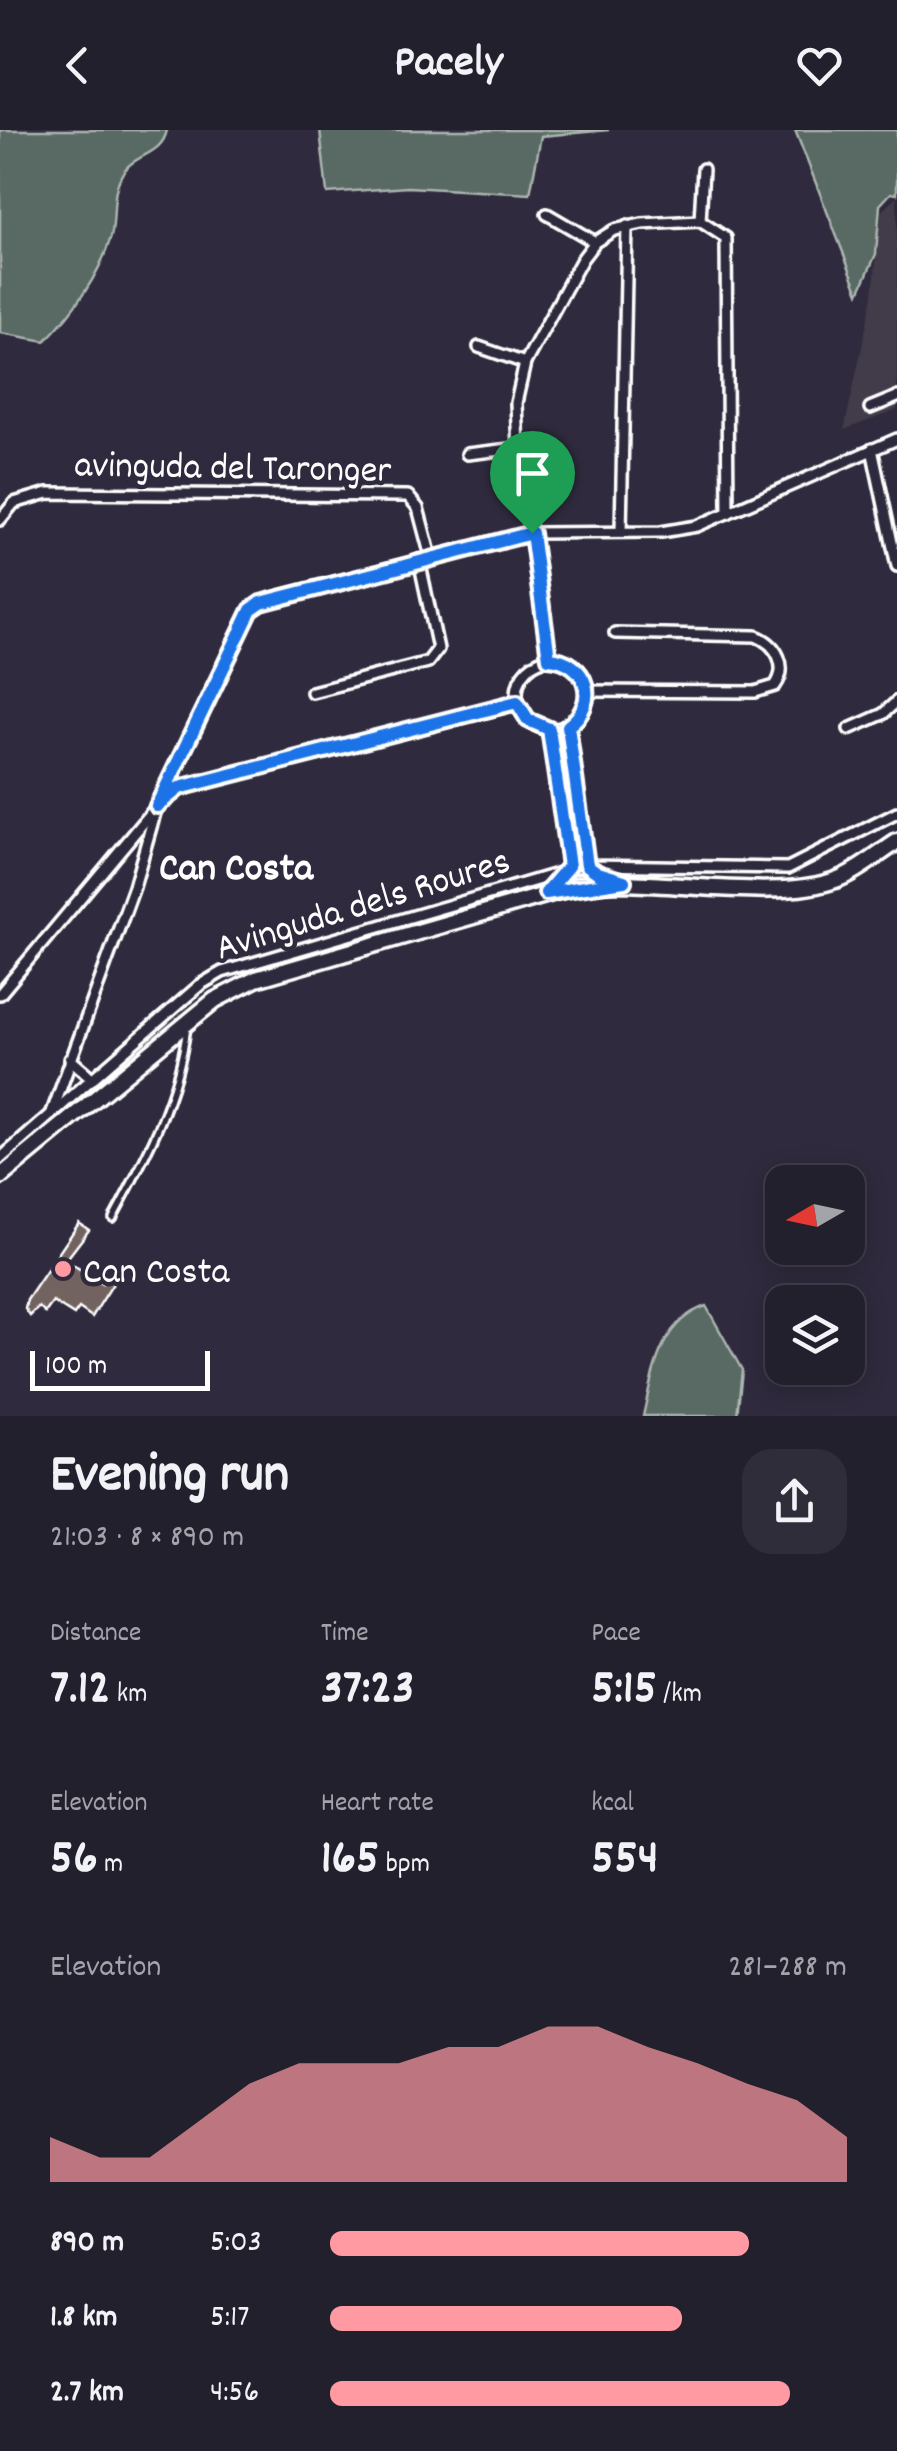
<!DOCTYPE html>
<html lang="en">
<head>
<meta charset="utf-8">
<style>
  :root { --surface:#23202e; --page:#2f2d3a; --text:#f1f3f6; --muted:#a3a3aa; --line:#403e4a; --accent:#ff9aa2 }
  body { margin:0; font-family:Dekko,sans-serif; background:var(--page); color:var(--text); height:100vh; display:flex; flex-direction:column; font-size:38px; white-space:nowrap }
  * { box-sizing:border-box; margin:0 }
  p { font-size:32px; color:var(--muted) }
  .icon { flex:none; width:55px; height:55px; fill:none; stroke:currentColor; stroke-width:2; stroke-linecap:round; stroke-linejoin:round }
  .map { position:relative; height:1286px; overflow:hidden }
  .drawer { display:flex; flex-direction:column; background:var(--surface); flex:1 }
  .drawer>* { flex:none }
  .needle { width:65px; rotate:261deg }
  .buttons { position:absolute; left:765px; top:1035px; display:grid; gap:20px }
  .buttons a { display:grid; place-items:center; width:100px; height:100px; border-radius:20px; background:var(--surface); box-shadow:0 5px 25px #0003,0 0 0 2px var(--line); font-size:50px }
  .scale { position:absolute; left:30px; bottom:25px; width:180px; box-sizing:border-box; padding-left:10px; border:5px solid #fff; border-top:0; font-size:28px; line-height:35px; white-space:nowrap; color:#fff; -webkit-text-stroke:8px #2f2a3d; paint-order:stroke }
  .pin { position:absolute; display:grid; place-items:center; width:85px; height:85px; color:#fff; margin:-102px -42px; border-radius:50% 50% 50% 0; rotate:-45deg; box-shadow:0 0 10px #0007 }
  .pin .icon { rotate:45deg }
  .round { display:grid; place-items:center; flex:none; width:105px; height:105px; border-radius:30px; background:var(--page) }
  .headline { display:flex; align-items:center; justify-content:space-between; height:170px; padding:0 50px }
  h1 { font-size:55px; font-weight:700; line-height:75px }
  .stats { display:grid; grid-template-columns:repeat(3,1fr); gap:15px; height:170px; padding:10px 50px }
  .stats div { display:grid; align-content:center }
  .stats b { font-size:50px; font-weight:700 }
  .stats small { font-size:28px; font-weight:400 }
  .stats p { font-size:28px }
  .chart { height:280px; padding:20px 50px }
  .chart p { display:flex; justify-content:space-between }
  .chart svg { width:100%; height:180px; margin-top:10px; fill:var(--accent); opacity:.7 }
  ul { padding:0 50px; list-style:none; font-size:32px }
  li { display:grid; grid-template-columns:160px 120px 1fr; align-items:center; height:75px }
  li i { height:25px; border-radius:12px; background:var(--accent) }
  header { display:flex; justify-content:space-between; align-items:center; height:130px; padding:0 50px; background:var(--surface); font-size:45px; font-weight:700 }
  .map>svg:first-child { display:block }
  .built { fill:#433b48 }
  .green { fill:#596b63; stroke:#acb5b1; stroke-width:2.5 }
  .building { fill:#736460; stroke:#fff; stroke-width:2.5 }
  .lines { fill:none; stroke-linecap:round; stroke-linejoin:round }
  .lane-casing { stroke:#fff; stroke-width:12 }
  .street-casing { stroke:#fff; stroke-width:16 }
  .secondary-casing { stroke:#fff; stroke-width:21 }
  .lane { stroke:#2f2a3d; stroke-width:5 }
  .street { stroke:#2f2a3d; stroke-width:9 }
  .secondary { stroke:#2f2a3d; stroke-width:14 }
  .route-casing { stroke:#fff; stroke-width:20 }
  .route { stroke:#1a73e8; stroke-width:12 }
  .poi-dot { fill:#ff9aa2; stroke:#2f2a3d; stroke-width:4 }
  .labels { text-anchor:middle; stroke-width:9; stroke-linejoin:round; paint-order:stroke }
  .street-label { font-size:38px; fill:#fff; stroke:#2f2a3d }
  .poi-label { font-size:38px; fill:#fff; stroke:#2f2a3d; text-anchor:start }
  .neighbourhood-label { font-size:40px; font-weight:bold; fill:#fff; stroke:#2f2a3d }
</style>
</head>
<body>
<header><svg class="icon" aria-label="back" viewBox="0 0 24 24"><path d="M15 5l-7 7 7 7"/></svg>Pacely<svg class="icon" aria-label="heart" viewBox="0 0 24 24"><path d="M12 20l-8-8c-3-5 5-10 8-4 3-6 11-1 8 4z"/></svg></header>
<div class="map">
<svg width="897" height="1286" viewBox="0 0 897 1286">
  <rect width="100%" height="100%" fill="#2f2a3d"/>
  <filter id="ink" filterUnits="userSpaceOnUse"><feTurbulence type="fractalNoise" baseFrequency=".01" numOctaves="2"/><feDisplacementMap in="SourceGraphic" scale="20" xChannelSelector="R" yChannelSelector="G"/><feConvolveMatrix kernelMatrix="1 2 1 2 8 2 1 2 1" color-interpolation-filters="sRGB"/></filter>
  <g filter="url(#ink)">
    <!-- built -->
    <polygon class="built" points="897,67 897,280 844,300 873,165 881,82"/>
    <!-- green -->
    <g class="green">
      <path d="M0,0H167C162,27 132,23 121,46C111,65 116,87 111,107C99,147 73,182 45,211L0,203Z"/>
      <polygon points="320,0 609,0 541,6 530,64 408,57 327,63"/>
      <polygon points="795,0 897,0 897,64 891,63 880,75 876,124 859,163"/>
      <path d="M706,1176L742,1240L737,1286H643C653,1243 659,1192 706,1176Z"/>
    </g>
    <!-- building -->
    <polygon class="building" points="79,1093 89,1100 66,1130 102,1154 106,1147 114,1152 92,1187 79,1178 74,1185 53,1172 45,1183 39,1177 30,1186 25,1179 27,1170"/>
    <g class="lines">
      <defs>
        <path id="lane" d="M113,1088C146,1027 178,968 187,897"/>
        <g id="street">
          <polyline points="547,84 595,112"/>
          <polyline points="700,91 703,39"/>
          <polyline points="479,217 525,233"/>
          <polyline points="870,278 897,267"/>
          <polyline points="872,319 897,436"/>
          <polyline points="467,324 518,318"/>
          <polyline points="0,390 14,373 48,363 408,366 418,378 431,427"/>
          <polyline points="621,402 627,96"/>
          <polyline points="549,528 518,318 516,273 525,233 582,129 595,112 614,100 642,94 700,91 726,108 728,383"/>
          <circle cx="552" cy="564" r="35"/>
          <path d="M588,561L755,562L775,556C789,537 777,514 756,506L615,503"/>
          <polyline points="312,562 428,532 438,519 419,430"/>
          <polyline points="568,596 587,735 788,738 897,683"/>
          <polyline points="549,599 569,736"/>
          <polyline points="849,599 883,584 897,571"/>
          <polyline points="0,864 157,676 179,658 517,573"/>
          <polyline points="70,929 93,949"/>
          <polyline points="51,985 134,757 157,676 251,480 274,468 532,403 661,402 697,396 897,309"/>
          <polyline points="0,1029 200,855 222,842 567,741"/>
        </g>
        <g id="secondary">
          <polyline points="569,736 582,733 614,748"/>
          <path d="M0,1047L215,870L256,849L580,755C654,746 775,774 838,749C859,741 878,724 897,712"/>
        </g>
      </defs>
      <!-- lane casing -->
      <use href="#lane" class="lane-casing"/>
      <!-- street casing -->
      <use href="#street" class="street-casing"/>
      <!-- secondary casing -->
      <use href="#secondary" class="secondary-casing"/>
      <!-- lane -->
      <use href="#lane" class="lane"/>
      <!-- street -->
      <use href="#street" class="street"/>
      <!-- secondary -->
      <use href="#secondary" class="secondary"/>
    </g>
  </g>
  <g class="lines" filter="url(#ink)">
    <defs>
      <path id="route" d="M532,403L549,528C588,531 600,573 568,596L587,735L598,743L624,751L546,763L569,736L549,599L528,590L517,572L179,658L157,676L251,480L261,473Z"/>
    </defs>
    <!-- route casing -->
    <use href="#route" class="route-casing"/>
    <!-- route -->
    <use href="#route" class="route"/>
  </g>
  <!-- markers -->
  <circle class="poi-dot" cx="63" cy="1139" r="10"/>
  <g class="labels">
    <!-- street labels -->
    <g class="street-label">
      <text transform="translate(233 335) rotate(1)" y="13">avinguda del Taronger</text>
      <text transform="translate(362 772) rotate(-17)" y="13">Avinguda dels Roures</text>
    </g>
    <!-- poi labels -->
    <g class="poi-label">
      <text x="83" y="1152">Can Costa</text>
    </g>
    <!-- neighbourhood labels -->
    <g class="neighbourhood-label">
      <text x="236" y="749">Can Costa</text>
    </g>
  </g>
</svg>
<div class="buttons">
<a><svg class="needle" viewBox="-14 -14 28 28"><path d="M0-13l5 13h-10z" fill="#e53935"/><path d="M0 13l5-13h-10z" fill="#a3a3aa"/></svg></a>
<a><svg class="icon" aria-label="layers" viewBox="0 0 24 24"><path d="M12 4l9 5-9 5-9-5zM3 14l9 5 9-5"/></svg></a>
</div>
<div class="scale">100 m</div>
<div class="pin" style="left:532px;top:403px;background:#1e9e55"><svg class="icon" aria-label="arrive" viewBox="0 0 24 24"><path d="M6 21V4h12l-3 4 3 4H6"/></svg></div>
</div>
<section class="drawer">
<div class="headline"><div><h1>Evening run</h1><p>21:03 · 8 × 890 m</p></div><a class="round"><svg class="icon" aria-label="share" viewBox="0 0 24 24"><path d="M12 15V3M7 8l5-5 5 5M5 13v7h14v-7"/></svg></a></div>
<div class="stats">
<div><p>Distance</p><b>7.12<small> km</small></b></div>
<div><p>Time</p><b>37:23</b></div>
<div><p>Pace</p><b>5:15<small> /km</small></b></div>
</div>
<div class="stats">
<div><p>Elevation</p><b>56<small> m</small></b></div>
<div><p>Heart rate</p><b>165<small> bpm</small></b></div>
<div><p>kcal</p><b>554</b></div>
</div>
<div class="chart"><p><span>Elevation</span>281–288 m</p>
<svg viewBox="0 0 160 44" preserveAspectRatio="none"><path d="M0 44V33L10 38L20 38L30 29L40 20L50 15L60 15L70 15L80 11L90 11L100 6L110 6L120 11L130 15L140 20L150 24L160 33V44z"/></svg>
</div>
<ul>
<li><b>890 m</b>5:03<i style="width:81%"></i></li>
<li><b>1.8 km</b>5:17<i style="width:68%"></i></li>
<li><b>2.7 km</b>4:56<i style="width:89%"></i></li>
</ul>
</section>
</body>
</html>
